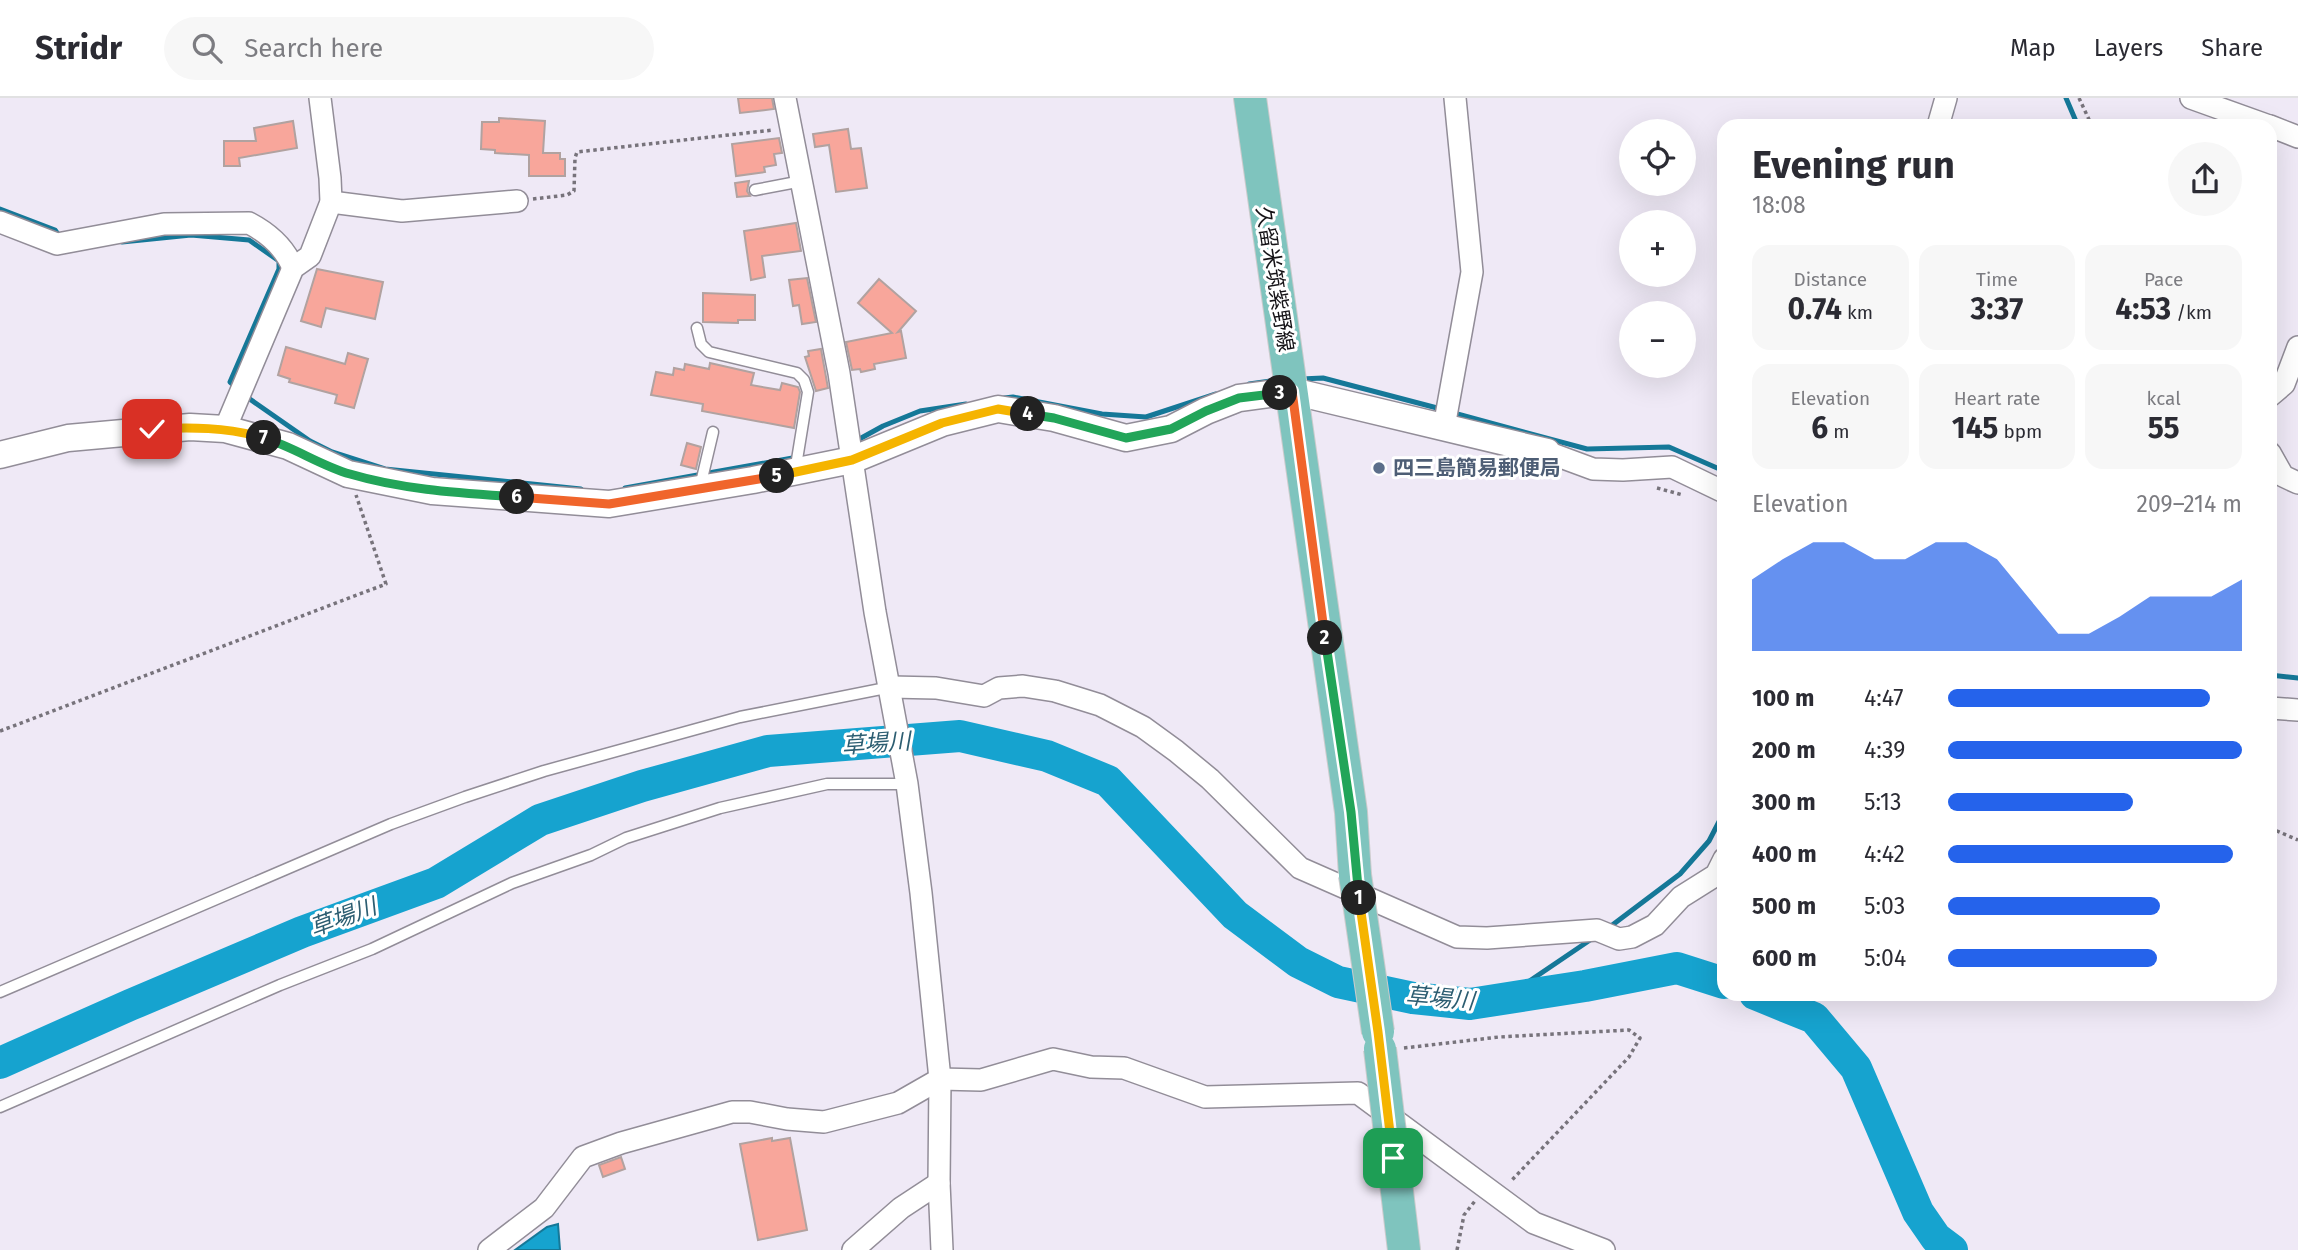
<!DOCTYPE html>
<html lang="en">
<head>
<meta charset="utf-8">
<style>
  :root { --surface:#fff; --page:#f7f7f7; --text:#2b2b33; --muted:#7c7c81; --line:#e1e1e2; --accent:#2563eb }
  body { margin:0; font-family:"Fira Sans","Noto Sans JP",sans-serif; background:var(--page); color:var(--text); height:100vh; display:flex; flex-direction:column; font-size:26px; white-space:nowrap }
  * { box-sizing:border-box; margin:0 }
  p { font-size:23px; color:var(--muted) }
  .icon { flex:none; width:38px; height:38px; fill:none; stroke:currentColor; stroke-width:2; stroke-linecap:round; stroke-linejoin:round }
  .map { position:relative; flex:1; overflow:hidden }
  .sheet { position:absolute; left:1717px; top:21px; width:560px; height:882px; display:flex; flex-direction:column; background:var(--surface); border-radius:21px; box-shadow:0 7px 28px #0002 }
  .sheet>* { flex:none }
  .controls { position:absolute; left:1619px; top:21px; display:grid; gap:14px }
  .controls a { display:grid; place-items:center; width:77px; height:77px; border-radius:50%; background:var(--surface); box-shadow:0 7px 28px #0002; font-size:35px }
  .pin { position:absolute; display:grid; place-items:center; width:60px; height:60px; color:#fff; margin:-30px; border-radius:14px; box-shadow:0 4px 10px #0006 }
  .km { position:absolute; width:35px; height:35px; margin:-18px; border-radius:50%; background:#222; color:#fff; font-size:19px; line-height:35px; text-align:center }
  .round { display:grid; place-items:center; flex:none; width:74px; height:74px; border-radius:37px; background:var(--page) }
  .headline { display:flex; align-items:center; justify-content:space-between; height:119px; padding:0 35px }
  h1 { font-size:38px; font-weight:700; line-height:52px }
  .stats { display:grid; grid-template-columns:repeat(3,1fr); gap:10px; height:119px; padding:7px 35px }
  .stats div { display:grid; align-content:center; border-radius:18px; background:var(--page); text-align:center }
  .stats b { font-size:30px; font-weight:700 }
  .stats small { font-size:19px; font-weight:400 }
  .stats p { font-size:19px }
  .chart { height:196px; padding:14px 35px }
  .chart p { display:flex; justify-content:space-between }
  .chart svg { width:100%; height:126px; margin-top:7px; fill:var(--accent); opacity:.7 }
  ul { padding:0 35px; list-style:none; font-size:23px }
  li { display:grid; grid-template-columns:112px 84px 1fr; align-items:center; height:52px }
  li i { height:18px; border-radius:9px; background:var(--accent) }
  header { display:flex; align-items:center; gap:42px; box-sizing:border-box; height:98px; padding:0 35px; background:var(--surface); border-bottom:2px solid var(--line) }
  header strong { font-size:33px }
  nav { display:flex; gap:38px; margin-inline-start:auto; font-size:24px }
  .search { width:490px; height:63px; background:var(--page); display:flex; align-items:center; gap:18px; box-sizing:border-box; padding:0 24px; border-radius:38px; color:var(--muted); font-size:26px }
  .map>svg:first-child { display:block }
  .water { fill:#16a3cf; stroke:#157898; stroke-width:2 }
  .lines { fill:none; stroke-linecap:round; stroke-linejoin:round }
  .stream { stroke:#157898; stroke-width:5 }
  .river { stroke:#16a3cf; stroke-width:32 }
  .building { fill:#f8a69b; stroke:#b1a2a0; stroke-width:2 }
  .service-casing { stroke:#928d98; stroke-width:13 }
  .minor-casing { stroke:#928d98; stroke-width:24 }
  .tertiary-casing { stroke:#928d98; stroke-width:29 }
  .primary-casing { stroke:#cbcbcc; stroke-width:34 }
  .path { stroke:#77737b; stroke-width:3.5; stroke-dasharray:3.5 3.5; stroke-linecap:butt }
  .service { stroke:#fff; stroke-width:10 }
  .minor { stroke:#fff; stroke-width:21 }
  .tertiary { stroke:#fff; stroke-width:26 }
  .primary { stroke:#7fc4be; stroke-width:32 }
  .primary-bridge-casing { stroke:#cbcbcc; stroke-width:34; stroke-linecap:butt }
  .primary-bridge { stroke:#7fc4be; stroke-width:32 }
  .split-1-casing { stroke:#fff; stroke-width:14 }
  .split-2-casing { stroke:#fff; stroke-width:14 }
  .split-3-casing { stroke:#fff; stroke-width:14 }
  .split-4-casing { stroke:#fff; stroke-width:14 }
  .split-5-casing { stroke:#fff; stroke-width:14 }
  .split-6-casing { stroke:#fff; stroke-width:14 }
  .split-7-casing { stroke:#fff; stroke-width:14 }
  .split-8-casing { stroke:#fff; stroke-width:14 }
  .split-1 { stroke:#f5b400; stroke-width:9 }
  .split-2 { stroke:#22a559; stroke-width:9 }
  .split-3 { stroke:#f0652b; stroke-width:9 }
  .split-4 { stroke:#22a559; stroke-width:9 }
  .split-5 { stroke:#f5b400; stroke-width:9 }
  .split-6 { stroke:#f0652b; stroke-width:9 }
  .split-7 { stroke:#22a559; stroke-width:9 }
  .split-8 { stroke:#f5b400; stroke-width:9 }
  .service-dot { fill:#5c6f8a; stroke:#fff; stroke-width:2.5 }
  .labels { text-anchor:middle; stroke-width:6; stroke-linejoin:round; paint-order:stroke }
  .street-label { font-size:21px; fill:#141216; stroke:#fff }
  .service-label { font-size:21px; font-weight:bold; fill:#4e5e75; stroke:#fff; text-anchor:start }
  .water-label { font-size:23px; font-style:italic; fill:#2c5d71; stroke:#fff }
</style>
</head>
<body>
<header>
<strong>Stridr</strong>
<div class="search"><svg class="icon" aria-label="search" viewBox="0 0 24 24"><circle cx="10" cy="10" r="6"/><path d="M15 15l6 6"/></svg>Search here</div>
<nav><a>Map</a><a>Layers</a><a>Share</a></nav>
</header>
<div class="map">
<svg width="2298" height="1152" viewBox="0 0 2298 1152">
  <rect width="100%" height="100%" fill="#efe9f6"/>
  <!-- water -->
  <polygon class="water" points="558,1126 560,1152 515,1152 547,1129"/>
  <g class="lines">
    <!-- stream -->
    <g class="stream">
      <polyline points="2066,0 2078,28"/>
      <polyline points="0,111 55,132 60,139"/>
      <polyline points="122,144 191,137 249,142 279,163 279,171 230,284 237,290"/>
      <polyline points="1301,281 1323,280 1441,311"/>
      <polyline points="1249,286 1277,282"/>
      <polyline points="244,297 310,343 332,354 385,371 581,391"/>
      <polyline points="1004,300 1013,299 1102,316 1146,319 1216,296"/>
      <polyline points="1450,314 1587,351 1669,349 1724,373"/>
      <polyline points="854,344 883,328 920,313 966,306"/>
      <polyline points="625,390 798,359"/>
      <polyline points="2270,577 2298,580"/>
      <polyline points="1607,831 1680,776 1709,743 1724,714"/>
      <polyline points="1506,899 1593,840"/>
    </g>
    <!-- river -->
    <g class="river">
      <polyline points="1755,896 1814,920 1856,970 1918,1114 1936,1140 1952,1152"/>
      <polyline points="0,965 130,907 302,834 436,785 540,722 642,688 768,653 960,638 1047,658 1108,683 1235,817 1298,864 1338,884 1413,900 1470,906 1585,888 1677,870 1724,885"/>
    </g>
  </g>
  <!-- building -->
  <g class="building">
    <polygon points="738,0 772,0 774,11 740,15"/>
    <polygon points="499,20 545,23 543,55 560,55 560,61 565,61 565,78 529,78 529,57 495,55 495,52 481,51 482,24 499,24"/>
    <polygon points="293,23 297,50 239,60 240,68 224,68 224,43 256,43 254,30"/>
    <polygon points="848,31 851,51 861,50 867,90 836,94 829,47 815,49 813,36"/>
    <polygon points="779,40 782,55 774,56 776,67 764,69 765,74 736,78 732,46"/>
    <polygon points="749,83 747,93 750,98 737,99 735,85"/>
    <polygon points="796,125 801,153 762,158 765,179 751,182 744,133"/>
    <polygon points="317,171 383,184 375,221 326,210 321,229 301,223"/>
    <polygon points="807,180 816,224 802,226 799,207 793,208 789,182"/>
    <polygon points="879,181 916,213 898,234 901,233 906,260 874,266 875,271 861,274 860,271 852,272 846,244 892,235 858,205"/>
    <polygon points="703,195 755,197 755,222 738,222 738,225 703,224"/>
    <polygon points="286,249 345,266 348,255 368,261 354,310 335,305 337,297 289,284 290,281 278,277"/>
    <polygon points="821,251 828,290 816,293 805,259 809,258 808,253"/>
    <polygon points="710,265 754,275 751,287 780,292 782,285 798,289 800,294 794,330 702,313 703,306 651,297 656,274 673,277 674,270 684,272 685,266 709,271"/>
    <polygon points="687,345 701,349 696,371 681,367"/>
    <polygon points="772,1040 772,1043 790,1040 807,1132 758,1142 740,1046"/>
    <polygon points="621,1059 625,1071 603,1079 599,1067"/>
  </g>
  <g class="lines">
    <defs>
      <g id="service">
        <polyline points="755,92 802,83"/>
        <polyline points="697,230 701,246 709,254 797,275 804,282 808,294 795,374"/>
        <polyline points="700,389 713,334"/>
        <polyline points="0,894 391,726 465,699 544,673 740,619 891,589"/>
        <polyline points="0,1009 280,887 372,851 512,785 591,757 626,740 720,710 827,686 907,686"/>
      </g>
      <g id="minor">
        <polyline points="785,0 839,275 875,514 907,686 921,795 940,981 939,1085 942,1152"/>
        <polyline points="2191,0 2269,28"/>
        <polyline points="1938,28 1946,0"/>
        <polyline points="2270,28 2298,39"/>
        <polyline points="331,104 402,113 517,103"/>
        <path d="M0,124L57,146L164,126L249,125C268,135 285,150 293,170"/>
        <polyline points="2270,298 2284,286 2298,249"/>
        <polyline points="1444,329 1472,174 1455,0"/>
        <polyline points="225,331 293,170 310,158 331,104 330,80 320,0"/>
        <polyline points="1547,354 1593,371 1623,372 1672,369 1724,394"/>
        <polyline points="2270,355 2283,378 2298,385"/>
        <polyline points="891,589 936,590 984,598 999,590 1023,588 1055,593 1100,607 1143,629 1176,653 1210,681 1300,770 1457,839 1487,840 1597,832 1619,841 1632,839 1655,827 1681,799 1716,777 1724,761"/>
        <polyline points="2270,610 2298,612"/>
        <polyline points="489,1152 544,1110 583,1059 621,1045 732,1014 750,1014 787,1021 824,1024 898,1005 940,981 981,982 1053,961 1091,969 1124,970 1205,999 1358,995 1534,1125 1604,1152"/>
        <polyline points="853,1152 901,1110 939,1085"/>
      </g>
      <polyline id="tertiary" points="0,357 68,340 190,329 225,331 288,348 348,376 432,393 609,406 753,382 852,362 942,325 998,311 1054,320 1126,340 1171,331 1206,313 1239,300 1292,293 1547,354"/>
      <g id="primary">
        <polyline points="1250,0 1351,714 1355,777"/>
        <polyline points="1393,1060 1404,1152"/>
      </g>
    </defs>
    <!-- service casing -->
    <use href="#service" class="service-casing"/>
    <!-- minor casing -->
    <use href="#minor" class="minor-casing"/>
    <!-- tertiary casing -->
    <use href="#tertiary" class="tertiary-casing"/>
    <!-- primary casing -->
    <use href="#primary" class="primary-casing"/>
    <!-- path -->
    <g class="path">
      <polyline points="2079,0 2092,28"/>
      <polyline points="533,101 567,97 574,93 575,60 577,54 773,32"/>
      <polyline points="1657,390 1683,397"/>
      <polyline points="0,633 386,486 356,397"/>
      <polyline points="2270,730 2298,742"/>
      <polyline points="1404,950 1499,939 1629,932 1640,940 1629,959 1511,1083"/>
      <polyline points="1457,1152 1464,1117 1475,1103"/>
    </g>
    <!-- service -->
    <use href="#service" class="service"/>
    <!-- minor -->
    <use href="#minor" class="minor"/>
    <!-- tertiary -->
    <use href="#tertiary" class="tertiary"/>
    <!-- primary -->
    <use href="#primary" class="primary"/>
    <defs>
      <g id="primary-bridge">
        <polyline points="1355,777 1378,934"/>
        <polyline points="1380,951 1393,1060"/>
      </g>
    </defs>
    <!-- primary-bridge casing -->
    <use href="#primary-bridge" class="primary-bridge-casing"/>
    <!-- primary-bridge -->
    <use href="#primary-bridge" class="primary-bridge"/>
  </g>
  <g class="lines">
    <defs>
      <polyline id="split-1" points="1359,800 1378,934 1393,1060"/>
      <polyline id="split-2" points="1325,540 1351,714 1359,800"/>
      <polyline id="split-3" points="1280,295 1292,293 1325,540"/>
      <polyline id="split-4" points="1028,316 1054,320 1126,340 1171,331 1206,313 1239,300 1280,295"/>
      <polyline id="split-5" points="777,378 852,362 942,325 998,311 1028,316"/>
      <polyline id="split-6" points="517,399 609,406 777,378"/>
      <path id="split-7" d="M264,340C294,349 321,368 350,376C404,392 461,395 517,399"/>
      <path id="split-8" d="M152,331C190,329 227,329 264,340"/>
    </defs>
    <!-- split-1 casing -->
    <use href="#split-1" class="split-1-casing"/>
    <!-- split-2 casing -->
    <use href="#split-2" class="split-2-casing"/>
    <!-- split-3 casing -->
    <use href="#split-3" class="split-3-casing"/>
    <!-- split-4 casing -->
    <use href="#split-4" class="split-4-casing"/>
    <!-- split-5 casing -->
    <use href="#split-5" class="split-5-casing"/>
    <!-- split-6 casing -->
    <use href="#split-6" class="split-6-casing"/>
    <!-- split-7 casing -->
    <use href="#split-7" class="split-7-casing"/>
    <!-- split-8 casing -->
    <use href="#split-8" class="split-8-casing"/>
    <!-- split-1 -->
    <use href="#split-1" class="split-1"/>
    <!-- split-2 -->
    <use href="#split-2" class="split-2"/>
    <!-- split-3 -->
    <use href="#split-3" class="split-3"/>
    <!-- split-4 -->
    <use href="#split-4" class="split-4"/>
    <!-- split-5 -->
    <use href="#split-5" class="split-5"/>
    <!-- split-6 -->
    <use href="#split-6" class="split-6"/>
    <!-- split-7 -->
    <use href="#split-7" class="split-7"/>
    <!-- split-8 -->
    <use href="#split-8" class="split-8"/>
  </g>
  <!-- markers -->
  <circle class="service-dot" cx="1379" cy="370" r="7"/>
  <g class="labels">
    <!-- street labels -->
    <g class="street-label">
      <text transform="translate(1275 181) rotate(81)" y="7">久留米筑紫野線</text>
    </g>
    <!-- service labels -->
    <g class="service-label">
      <text x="1393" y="377">四三島簡易郵便局</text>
    </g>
    <!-- water labels -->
    <g class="water-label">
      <text transform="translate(876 645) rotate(-4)" y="8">草場川</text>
      <text transform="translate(343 819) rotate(-20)" y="8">草場川</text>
      <text transform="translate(1440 900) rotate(5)" y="8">草場川</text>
    </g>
  </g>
</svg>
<div class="controls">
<a><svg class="icon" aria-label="locate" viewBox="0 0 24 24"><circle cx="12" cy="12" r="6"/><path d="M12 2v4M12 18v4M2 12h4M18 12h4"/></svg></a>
<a>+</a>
<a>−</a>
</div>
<div class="pin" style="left:1393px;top:1060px;background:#1e9e55"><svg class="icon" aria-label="arrive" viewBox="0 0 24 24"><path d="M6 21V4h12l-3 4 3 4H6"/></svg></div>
<div class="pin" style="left:152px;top:331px;background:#d93025"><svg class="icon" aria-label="check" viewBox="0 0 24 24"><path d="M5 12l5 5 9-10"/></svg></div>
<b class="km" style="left:1359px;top:800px">1</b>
<b class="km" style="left:1325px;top:540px">2</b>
<b class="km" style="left:1280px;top:295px">3</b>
<b class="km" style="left:1028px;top:316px">4</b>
<b class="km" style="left:777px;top:378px">5</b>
<b class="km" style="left:517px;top:399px">6</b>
<b class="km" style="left:264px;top:340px">7</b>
<section class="sheet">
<div class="headline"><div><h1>Evening run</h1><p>18:08</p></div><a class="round"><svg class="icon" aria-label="share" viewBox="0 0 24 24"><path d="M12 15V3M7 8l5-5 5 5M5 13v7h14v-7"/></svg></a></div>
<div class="stats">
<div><p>Distance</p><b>0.74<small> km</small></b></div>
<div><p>Time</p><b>3:37</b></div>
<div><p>Pace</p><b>4:53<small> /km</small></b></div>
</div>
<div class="stats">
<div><p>Elevation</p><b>6<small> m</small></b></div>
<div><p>Heart rate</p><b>145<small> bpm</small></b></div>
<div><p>kcal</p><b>55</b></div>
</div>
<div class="chart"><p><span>Elevation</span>209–214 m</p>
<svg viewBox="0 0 160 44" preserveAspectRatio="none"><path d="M0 44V19L10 12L20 6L30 6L40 12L50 12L60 6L70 6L80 12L90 25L100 38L110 38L120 32L130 25L140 25L150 25L160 19V44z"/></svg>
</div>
<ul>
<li><b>100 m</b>4:47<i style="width:89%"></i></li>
<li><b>200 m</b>4:39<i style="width:100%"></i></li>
<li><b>300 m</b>5:13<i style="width:63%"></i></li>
<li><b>400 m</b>4:42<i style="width:97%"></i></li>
<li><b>500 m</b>5:03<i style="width:72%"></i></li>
<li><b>600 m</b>5:04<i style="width:71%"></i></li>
</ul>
</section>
</div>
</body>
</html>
